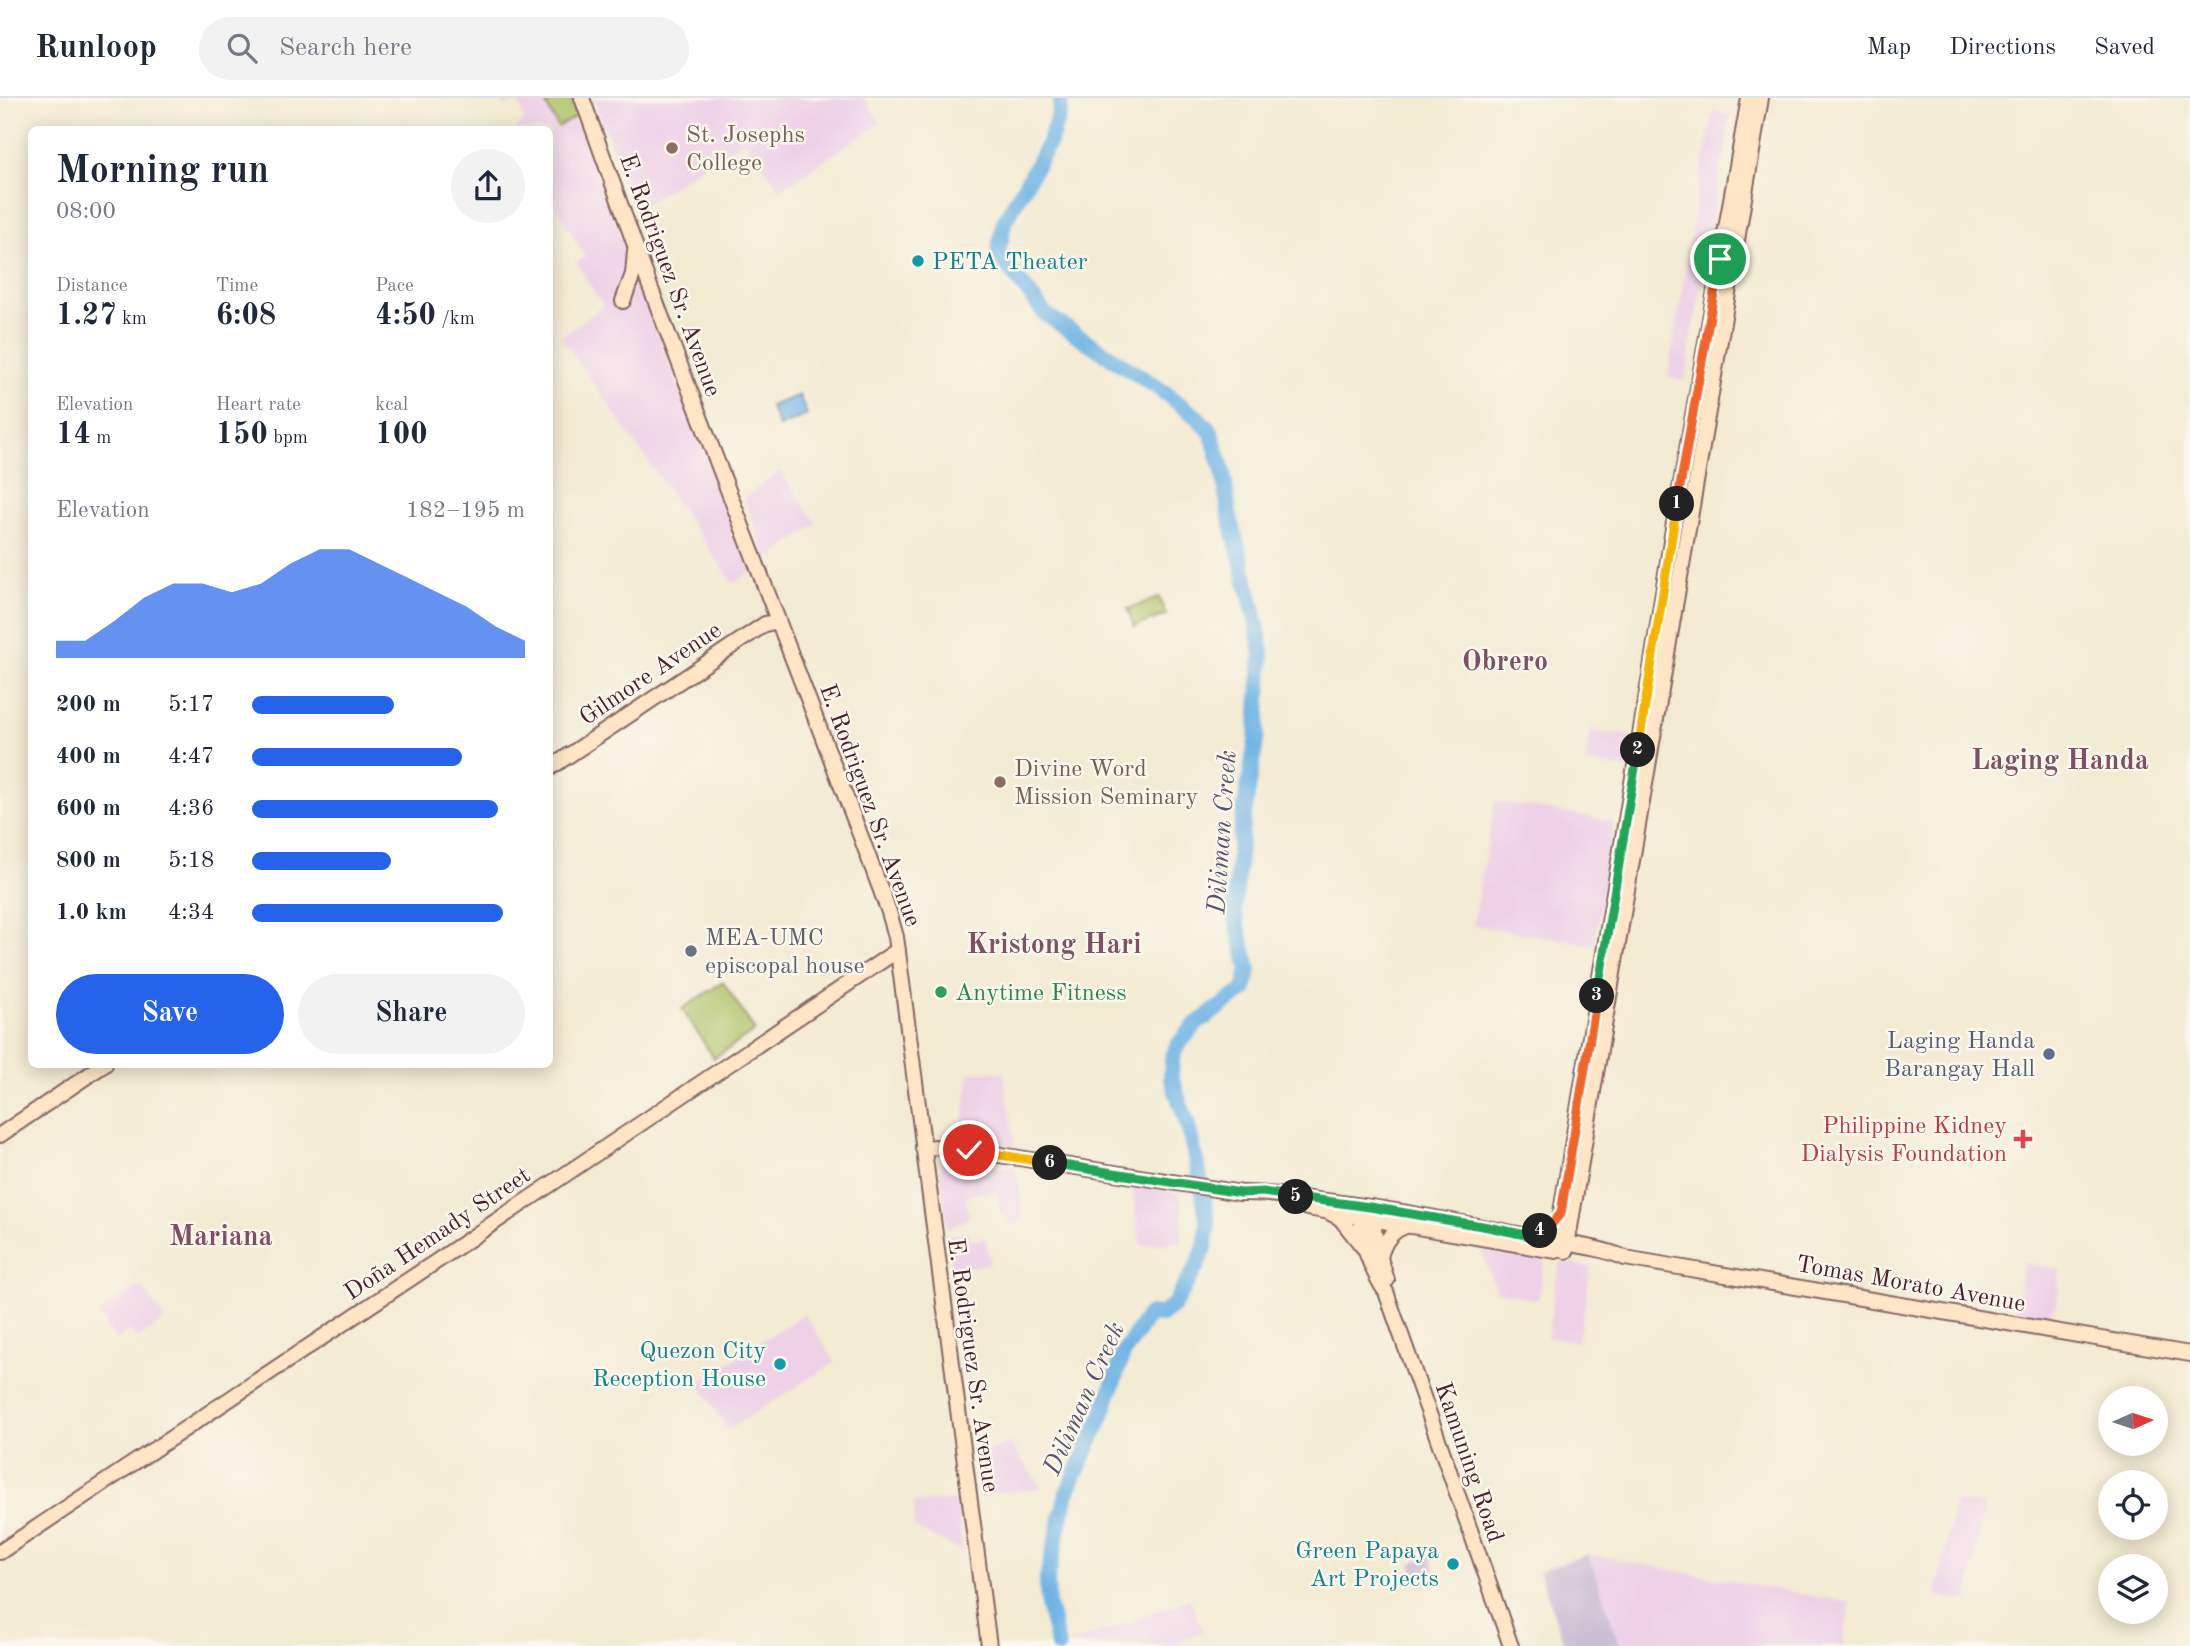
<!DOCTYPE html>
<html lang="en">
<head>
<meta charset="utf-8">
<style>
  :root { --surface:#fff; --page:#f2f2f3; --text:#1f2937; --muted:#747a83; --line:#e0e1e3; --accent:#2563eb }
  body { margin:0; font-family:"Old Standard TT",serif; background:var(--page); color:var(--text); height:100vh; display:flex; flex-direction:column; font-size:26px; white-space:nowrap }
  * { box-sizing:border-box; margin:0 }
  p { font-size:23px; color:var(--muted) }
  .icon { flex:none; width:38px; height:38px; fill:none; stroke:currentColor; stroke-width:2; stroke-linecap:round; stroke-linejoin:round }
  .map { position:relative; flex:1; overflow:hidden }
  .details { position:absolute; left:28px; top:28px; width:525px; height:942px; display:flex; flex-direction:column; background:var(--surface); border-radius:10px; box-shadow:0 4px 18px #0003 }
  .details>* { flex:none }
  .needle { width:46px; rotate:87deg }
  .buttons { position:absolute; left:2098px; top:1288px; display:grid; gap:14px }
  .buttons a { display:grid; place-items:center; width:70px; height:70px; border-radius:50%; background:var(--surface); box-shadow:0 4px 18px #0003; font-size:35px }
  .pin { position:absolute; display:grid; place-items:center; width:60px; height:60px; color:#fff; margin:-30px; border:4px solid #fff; border-radius:50%; box-shadow:0 2px 7px #0007 }
  .km { position:absolute; width:35px; height:35px; margin:-18px; border-radius:50%; background:#222; color:#fff; font-size:19px; line-height:35px; text-align:center }
  .round { display:grid; place-items:center; flex:none; width:74px; height:74px; border-radius:37px; background:var(--page) }
  .summary { display:flex; align-items:center; justify-content:space-between; height:119px; padding:0 28px }
  h1 { font-size:38px; font-weight:700; line-height:52px }
  .metrics { display:grid; grid-template-columns:repeat(3,1fr); gap:10px; height:119px; padding:7px 28px }
  .metrics div { display:grid; align-content:center }
  .metrics b { font-size:30px; font-weight:700 }
  .metrics small { font-size:19px; font-weight:400 }
  .metrics p { font-size:19px }
  .chart { height:196px; padding:14px 28px }
  .chart p { display:flex; justify-content:space-between }
  .chart svg { width:100%; height:126px; margin-top:7px; fill:var(--accent); opacity:.7 }
  .button { display:flex; gap:14px; margin-top:auto; padding:14px 28px }
  .button a { flex:1; height:80px; border-radius:42px; background:var(--accent); color:#fff; font-size:28px; font-weight:700; line-height:80px; text-align:center }
  .button a+a { background:var(--page); color:var(--text) }
  ul { padding:0 28px; list-style:none; font-size:23px }
  li { display:grid; grid-template-columns:112px 84px 1fr; align-items:center; height:52px }
  li i { height:18px; border-radius:9px; background:var(--accent) }
  header { display:flex; align-items:center; gap:42px; box-sizing:border-box; height:98px; padding:0 35px; background:var(--surface); border-bottom:2px solid var(--line) }
  header strong { font-size:33px }
  nav { display:flex; gap:38px; margin-inline-start:auto; font-size:24px }
  .search { width:490px; height:63px; background:var(--page); display:flex; align-items:center; gap:18px; box-sizing:border-box; padding:0 24px; border-radius:38px; color:var(--muted); font-size:26px }
  .map>svg:first-child { display:block }
  .built { fill:#eed0e7 }
  .industrial { fill:#ccbed3 }
  .green { fill:#afc266; stroke:#7c7048; stroke-width:2 }
  .water { fill:#6fb4e5; stroke:#5c6a88; stroke-width:2 }
  .lines { fill:none; stroke-linecap:round; stroke-linejoin:round }
  .river { stroke:#6fb4e5; stroke-width:16 }
  .secondary-casing { stroke:#856665; stroke-width:18 }
  .secondary { stroke:#fde5c5; stroke-width:14 }
  .split-1-casing { stroke:#fff; stroke-width:14 }
  .split-2-casing { stroke:#fff; stroke-width:14 }
  .split-3-casing { stroke:#fff; stroke-width:14 }
  .split-4-casing { stroke:#fff; stroke-width:14 }
  .split-5-casing { stroke:#fff; stroke-width:14 }
  .split-6-casing { stroke:#fff; stroke-width:14 }
  .split-7-casing { stroke:#fff; stroke-width:14 }
  .split-1 { stroke:#f0652b; stroke-width:9 }
  .split-2 { stroke:#f5b400; stroke-width:9 }
  .split-3 { stroke:#22a559; stroke-width:9 }
  .split-4 { stroke:#f0652b; stroke-width:9 }
  .split-5 { stroke:#22a559; stroke-width:9 }
  .split-6 { stroke:#22a559; stroke-width:9 }
  .split-7 { stroke:#f5b400; stroke-width:9 }
  .education-dot { fill:#8d6e63; stroke:#fbf7ec; stroke-width:2.5 }
  .culture-dot { fill:#0f9aa8; stroke:#fbf7ec; stroke-width:2.5 }
  .worship-dot { fill:#6b7280; stroke:#fbf7ec; stroke-width:2.5 }
  .leisure-dot { fill:#2e9e5b; stroke:#fbf7ec; stroke-width:2.5 }
  .service-dot { fill:#5c6f8a; stroke:#fbf7ec; stroke-width:2.5 }
  .health-dot { fill:#e0444e; stroke:#fbf7ec; stroke-width:2.5 }
  .labels { text-anchor:middle; stroke-width:5; stroke-linejoin:round; paint-order:stroke }
  .education-label { font-size:24px; fill:#785e54; stroke:#fbf7ec; text-anchor:start }
  .culture-label { font-size:24px; fill:#0d838f; stroke:#fbf7ec; text-anchor:end }
  .street-label { font-size:24px; fill:#4a1f2b; stroke:#fbf7ec }
  .worship-label { font-size:24px; fill:#5b616d; stroke:#fbf7ec; text-anchor:start }
  .leisure-label { font-size:24px; fill:#27864d; stroke:#fbf7ec; text-anchor:start }
  .service-label { font-size:24px; fill:#4e5e75; stroke:#fbf7ec; text-anchor:end }
  .health-label { font-size:24px; fill:#be3a42; stroke:#fbf7ec; text-anchor:end }
  .water-label { font-size:26px; font-style:italic; fill:#57536c; stroke:#fbf7ec }
  .quarter-label { font-size:28px; font-weight:bold; fill:#7c5163; stroke:#fbf7ec }
</style>
</head>
<body>
<header>
<strong>Runloop</strong>
<div class="search"><svg class="icon" aria-label="search" viewBox="0 0 24 24"><circle cx="10" cy="10" r="6"/><path d="M15 15l6 6"/></svg>Search here</div>
<nav><a>Map</a><a>Directions</a><a>Saved</a></nav>
</header>
<div class="map">
<svg width="2190" height="1548" viewBox="0 0 2190 1548">
  <rect width="100%" height="100%" fill="#fbf7ec"/>
  <filter id="ink" filterUnits="userSpaceOnUse"><feTurbulence type="fractalNoise" baseFrequency=".0143" numOctaves="2"/><feDisplacementMap in="SourceGraphic" scale="14" xChannelSelector="R" yChannelSelector="G"/><feConvolveMatrix kernelMatrix="1 2 1 2 8 2 1 2 1" color-interpolation-filters="sRGB"/></filter>
  <filter id="wash" filterUnits="userSpaceOnUse"><feTurbulence type="fractalNoise" baseFrequency=".00686" numOctaves="4" result="noise"/><feDisplacementMap in="SourceGraphic" scale="28" xChannelSelector="R" yChannelSelector="G"/><feGaussianBlur stdDeviation="1.57" result="paint"/><feColorMatrix in="noise" values="0 0 0 0 0 0 0 0 0 0 0 0 0 0 0 0 0 1.4 0 .05"/><feComposite in="paint" operator="in"/></filter>
  <g filter="url(#wash)">
    <rect width="100%" height="100%" fill="#f3ead2"/>
    <!-- built -->
    <g class="built">
      <polygon points="500,0 568,0 639,188 751,474 733,485 561,239 603,208 576,164 585,159 550,98 550,32 515,31 524,22 521,15 522,11 517,2 505,8"/>
      <polygon points="593,0 864,0 881,25 780,92 744,42 637,111"/>
      <polygon points="1714,13 1730,18 1685,282 1668,280 1700,78"/>
      <polygon points="780,373 817,426 767,462 744,400"/>
      <polygon points="1590,632 1631,638 1626,671 1585,665"/>
      <polygon points="1495,703 1614,723 1594,847 1473,827"/>
      <polygon points="970,974 1004,974 1015,1048 961,1039"/>
      <polygon points="951,1062 1014,1070 1018,1081 1023,1124 1012,1125 1000,1115 997,1093 966,1098 969,1120 948,1131 940,1073 942,1064"/>
      <polygon points="1132,1087 1178,1095 1182,1107 1181,1144 1140,1148"/>
      <polygon points="969,1134 971,1142 986,1140 990,1166 952,1171 947,1138"/>
      <polygon points="1481,1151 1545,1162 1538,1202 1496,1193"/>
      <polygon points="1560,1164 1591,1169 1578,1244 1547,1239"/>
      <polygon points="2023,1165 2060,1171 2057,1207 2047,1217 2033,1223 2014,1220"/>
      <polygon points="141,1187 165,1222 137,1241 131,1232 116,1242 99,1216"/>
      <polygon points="804,1216 835,1264 728,1332 698,1285"/>
      <polygon points="1010,1345 1042,1390 981,1397 975,1358"/>
      <polygon points="957,1402 962,1454 915,1430 914,1404"/>
      <polygon points="1955,1403 1984,1407 1967,1503 1936,1498"/>
      <polygon points="1588,1456 1850,1505 1843,1548 1621,1548"/>
      <polygon points="1190,1501 1203,1534 1166,1548 1065,1548"/>
    </g>
    <!-- industrial -->
    <g class="industrial">
      <polygon points="1588,1456 1621,1548 1565,1548 1539,1473"/>
      <polygon points="1430,1458 1439,1483 1422,1488 1417,1486 1411,1465"/>
    </g>
    <!-- green -->
    <g class="green">
      <polygon points="543,0 571,0 578,17 558,29"/>
      <polygon points="1159,499 1166,517 1134,529 1128,511"/>
      <polygon points="723,884 755,933 714,960 682,911"/>
    </g>
    <!-- water -->
    <polygon class="water" points="799,297 807,317 779,329 770,308"/>
    <g class="lines">
      <!-- river -->
      <polyline class="river" points="1058,1548 1048,1507 1047,1481 1067,1395 1101,1320 1123,1256 1147,1219 1150,1216 1161,1217 1173,1208 1196,1170 1205,1149 1208,1127 1202,1088 1188,1028 1171,979 1172,961 1177,948 1196,926 1244,892 1249,872 1234,814 1241,734 1256,643 1262,555 1255,518 1229,415 1223,373 1211,334 1198,320 1161,292 1045,216 998,156 1004,124 1049,45 1060,13 1061,0"/>
    </g>
  </g>
  <g filter="url(#ink)">
    <g class="lines">
      <defs>
        <g id="secondary">
          <polyline points="582,0 649,186 858,731 889,814 896,839 989,1548"/>
          <polyline points="623,203 633,176 635,153"/>
          <polyline points="550,670 765,526 778,523"/>
          <polyline points="0,1037 105,966"/>
          <path d="M923,1050L937,1049L981,1054L1241,1095C1270,1094 1297,1100 1326,1103C1400,1112 1473,1127 1547,1142C1573,1147 1600,1149 1625,1160L2190,1256"/>
          <path d="M1370,1109C1368,1112 1364,1114 1363,1118C1355,1136 1375,1179 1386,1194L1511,1548"/>
          <polyline points="1307,1110 1556,1153"/>
          <polyline points="1372,1113 1376,1148 1387,1182"/>
          <polyline points="1332,1116 1340,1120 1363,1149"/>
          <polyline points="1555,1151 1650,577 1673,431 1749,0"/>
          <polyline points="1566,1153 1761,0"/>
          <path d="M1380,1160C1383,1144 1393,1130 1410,1127"/>
          <polyline points="0,1454 437,1163 898,852"/>
        </g>
      </defs>
      <!-- secondary casing -->
      <use href="#secondary" class="secondary-casing"/>
      <!-- secondary -->
      <use href="#secondary" class="secondary"/>
    </g>
  </g>
  <g class="lines" filter="url(#ink)">
    <defs>
      <polyline id="split-1" points="1677,406 1720,161"/>
      <polyline id="split-2" points="1638,652 1677,406"/>
      <polyline id="split-3" points="1597,898 1638,652"/>
      <polyline id="split-4" points="1540,1133 1552,1126 1561,1115 1597,898"/>
      <polyline id="split-5" points="1296,1099 1370,1109 1488,1129 1530,1138 1540,1133"/>
      <polyline id="split-6" points="1050,1065 1241,1095 1263,1094 1296,1099"/>
      <polyline id="split-7" points="969,1052 1050,1065"/>
    </defs>
    <!-- split-1 casing -->
    <use href="#split-1" class="split-1-casing"/>
    <!-- split-2 casing -->
    <use href="#split-2" class="split-2-casing"/>
    <!-- split-3 casing -->
    <use href="#split-3" class="split-3-casing"/>
    <!-- split-4 casing -->
    <use href="#split-4" class="split-4-casing"/>
    <!-- split-5 casing -->
    <use href="#split-5" class="split-5-casing"/>
    <!-- split-6 casing -->
    <use href="#split-6" class="split-6-casing"/>
    <!-- split-7 casing -->
    <use href="#split-7" class="split-7-casing"/>
    <!-- split-1 -->
    <use href="#split-1" class="split-1"/>
    <!-- split-2 -->
    <use href="#split-2" class="split-2"/>
    <!-- split-3 -->
    <use href="#split-3" class="split-3"/>
    <!-- split-4 -->
    <use href="#split-4" class="split-4"/>
    <!-- split-5 -->
    <use href="#split-5" class="split-5"/>
    <!-- split-6 -->
    <use href="#split-6" class="split-6"/>
    <!-- split-7 -->
    <use href="#split-7" class="split-7"/>
  </g>
  <!-- markers -->
  <g class="education-dot">
    <circle cx="672" cy="50" r="7"/>
    <circle cx="1000" cy="684" r="7"/>
  </g>
  <g class="culture-dot">
    <circle cx="918" cy="163" r="7"/>
    <circle cx="780" cy="1266" r="7"/>
    <circle cx="1453" cy="1466" r="7"/>
  </g>
  <circle class="worship-dot" cx="691" cy="853" r="7"/>
  <circle class="leisure-dot" cx="941" cy="894" r="7"/>
  <circle class="service-dot" cx="2049" cy="956" r="7"/>
  <path class="health-dot" d="M2019.5 1030.5h7v7h7v7h-7v7h-7v-7h-7v-7h7z"/>
  <g class="labels">
    <!-- education labels -->
    <g class="education-label">
      <text x="686" y="44">St. Josephs<tspan x="686" dy="28">College</tspan></text>
      <text x="1014" y="678">Divine Word<tspan x="1014" dy="28">Mission Seminary</tspan></text>
    </g>
    <!-- culture labels -->
    <g class="culture-label">
      <text x="932" y="171" text-anchor="start">PETA Theater</text>
      <text x="766" y="1260">Quezon City<tspan x="766" dy="28">Reception House</tspan></text>
      <text x="1439" y="1460">Green Papaya<tspan x="1439" dy="28">Art Projects</tspan></text>
    </g>
    <!-- street labels -->
    <g class="street-label">
      <text transform="translate(671 177) rotate(70)" y="8">E. Rodriguez Sr. Avenue</text>
      <text transform="translate(650 575) rotate(-34)" y="8">Gilmore Avenue</text>
      <text transform="translate(871 707) rotate(70)" y="8">E. Rodriguez Sr. Avenue</text>
      <text transform="translate(437 1135) rotate(-34)" y="8">Doña Hemady Street</text>
      <text transform="translate(1911 1185) rotate(10)" y="8">Tomas Morato Avenue</text>
      <text transform="translate(974 1267) rotate(82)" y="8">E. Rodriguez Sr. Avenue</text>
      <text transform="translate(1470 1364) rotate(71)" y="8">Kamuning Road</text>
    </g>
    <!-- worship labels -->
    <g class="worship-label">
      <text x="705" y="847">MEA-UMC<tspan x="705" dy="28">episcopal house</tspan></text>
    </g>
    <!-- leisure labels -->
    <g class="leisure-label">
      <text x="955" y="902">Anytime Fitness</text>
    </g>
    <!-- service labels -->
    <g class="service-label">
      <text x="2035" y="950">Laging Handa<tspan x="2035" dy="28">Barangay Hall</tspan></text>
    </g>
    <!-- health labels -->
    <g class="health-label">
      <text x="2007" y="1035">Philippine Kidney<tspan x="2007" dy="28">Dialysis Foundation</tspan></text>
    </g>
    <!-- water labels -->
    <g class="water-label">
      <text transform="translate(1221 734) rotate(-86)" y="9">Diliman Creek</text>
      <text transform="translate(1083 1300) rotate(-66)" y="9">Diliman Creek</text>
    </g>
    <!-- quarter labels -->
    <g class="quarter-label">
      <text x="1505" y="572">Obrero</text>
      <text x="2060" y="671">Laging Handa</text>
      <text x="1054" y="855">Kristong Hari</text>
      <text x="221" y="1147">Mariana</text>
    </g>
  </g>
</svg>
<div class="buttons">
<a><svg class="needle" viewBox="-14 -14 28 28"><path d="M0-13l5 13h-10z" fill="#e53935"/><path d="M0 13l5-13h-10z" fill="#747a83"/></svg></a>
<a><svg class="icon" aria-label="locate" viewBox="0 0 24 24"><circle cx="12" cy="12" r="6"/><path d="M12 2v4M12 18v4M2 12h4M18 12h4"/></svg></a>
<a><svg class="icon" aria-label="layers" viewBox="0 0 24 24"><path d="M12 4l9 5-9 5-9-5zM3 14l9 5 9-5"/></svg></a>
</div>
<div class="pin" style="left:1720px;top:161px;background:#1e9e55"><svg class="icon" aria-label="arrive" viewBox="0 0 24 24"><path d="M6 21V4h12l-3 4 3 4H6"/></svg></div>
<div class="pin" style="left:969px;top:1052px;background:#d93025"><svg class="icon" aria-label="check" viewBox="0 0 24 24"><path d="M5 12l5 5 9-10"/></svg></div>
<b class="km" style="left:1677px;top:406px">1</b>
<b class="km" style="left:1638px;top:652px">2</b>
<b class="km" style="left:1597px;top:898px">3</b>
<b class="km" style="left:1540px;top:1133px">4</b>
<b class="km" style="left:1296px;top:1099px">5</b>
<b class="km" style="left:1050px;top:1065px">6</b>
<section class="details">
<div class="summary"><div><h1>Morning run</h1><p>08:00</p></div><a class="round"><svg class="icon" aria-label="share" viewBox="0 0 24 24"><path d="M12 15V3M7 8l5-5 5 5M5 13v7h14v-7"/></svg></a></div>
<div class="metrics">
<div><p>Distance</p><b>1.27<small> km</small></b></div>
<div><p>Time</p><b>6:08</b></div>
<div><p>Pace</p><b>4:50<small> /km</small></b></div>
</div>
<div class="metrics">
<div><p>Elevation</p><b>14<small> m</small></b></div>
<div><p>Heart rate</p><b>150<small> bpm</small></b></div>
<div><p>kcal</p><b>100</b></div>
</div>
<div class="chart"><p><span>Elevation</span>182–195 m</p>
<svg viewBox="0 0 160 44" preserveAspectRatio="none"><path d="M0 44V38L10 38L20 31L30 23L40 18L50 18L60 21L70 18L80 11L90 6L100 6L110 11L120 16L130 21L140 26L150 33L160 38V44z"/></svg>
</div>
<ul>
<li><b>200 m</b>5:17<i style="width:52%"></i></li>
<li><b>400 m</b>4:47<i style="width:77%"></i></li>
<li><b>600 m</b>4:36<i style="width:90%"></i></li>
<li><b>800 m</b>5:18<i style="width:51%"></i></li>
<li><b>1.0 km</b>4:34<i style="width:92%"></i></li>
</ul>
<div class="button"><a>Save</a><a>Share</a></div>
</section>
</div>
</body>
</html>
